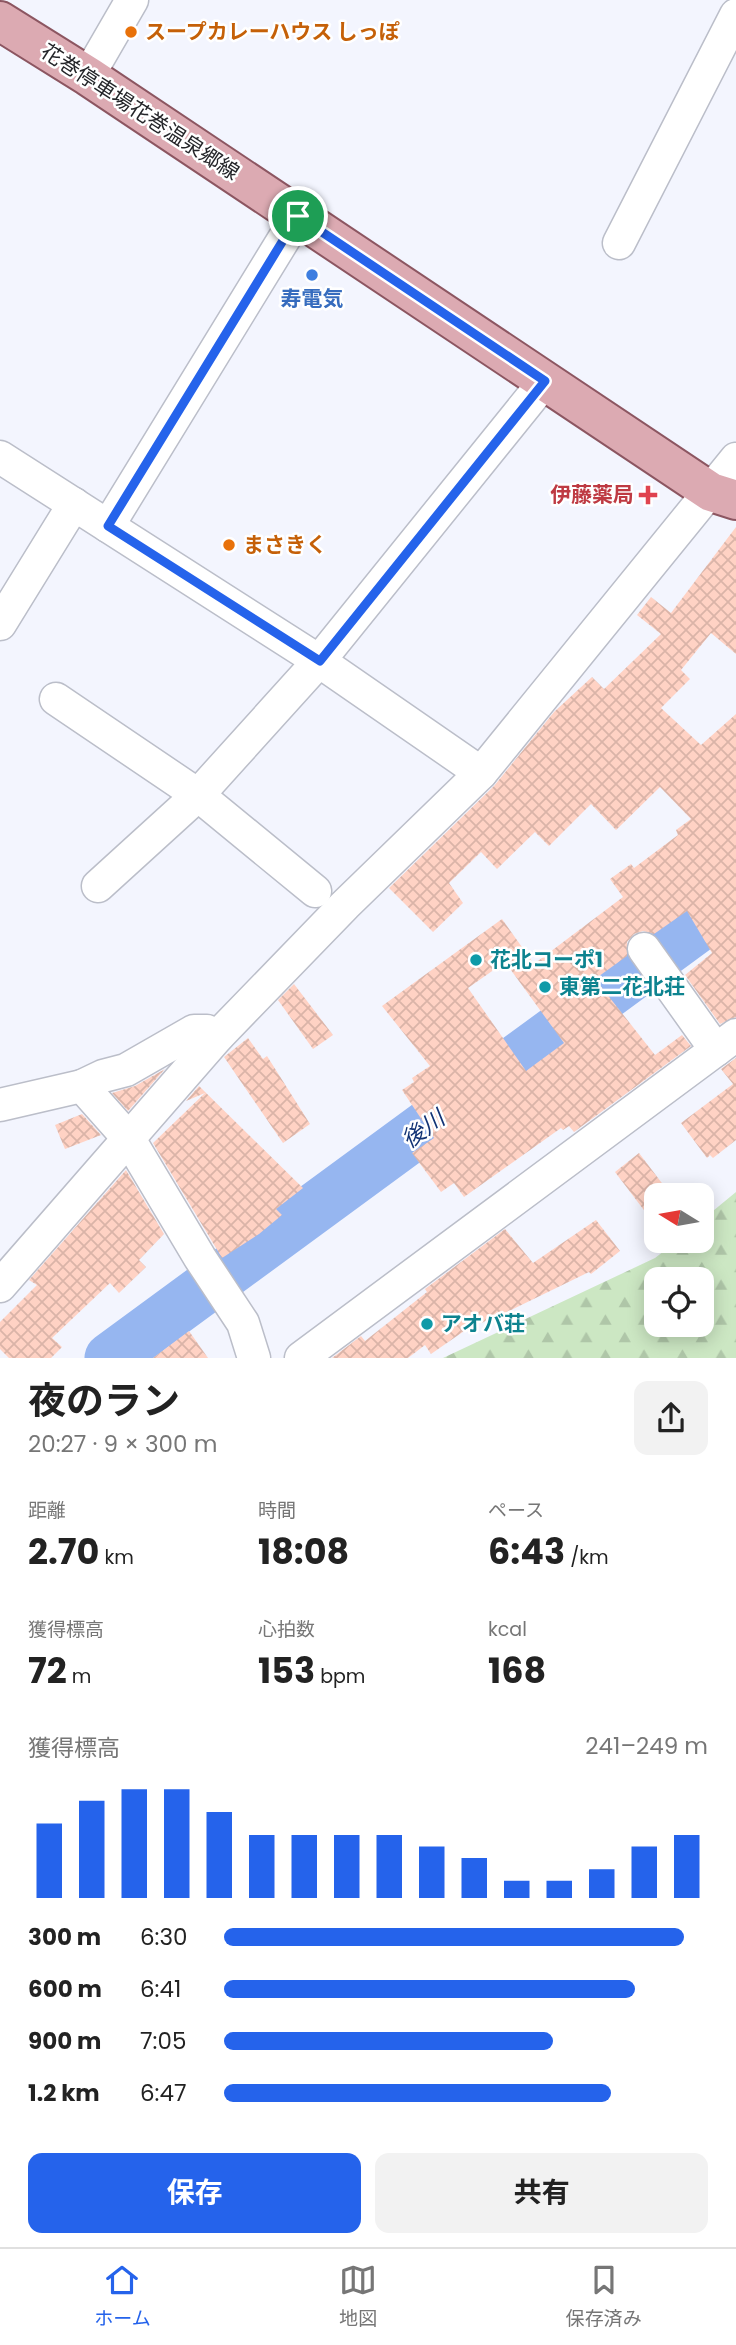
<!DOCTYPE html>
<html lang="ja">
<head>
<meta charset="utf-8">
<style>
  :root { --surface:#fff; --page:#f2f2f2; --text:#222; --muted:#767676; --line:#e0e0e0; --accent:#2563eb }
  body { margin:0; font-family:Poppins,"Noto Sans JP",sans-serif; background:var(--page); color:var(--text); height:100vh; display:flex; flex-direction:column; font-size:26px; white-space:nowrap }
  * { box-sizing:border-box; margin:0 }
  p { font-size:23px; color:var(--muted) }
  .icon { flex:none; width:38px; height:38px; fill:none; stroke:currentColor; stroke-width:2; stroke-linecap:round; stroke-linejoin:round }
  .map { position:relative; height:1358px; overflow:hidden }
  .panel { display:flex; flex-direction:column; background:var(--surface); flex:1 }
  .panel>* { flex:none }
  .needle { width:46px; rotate:281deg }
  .fabs { position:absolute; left:644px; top:1183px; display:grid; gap:14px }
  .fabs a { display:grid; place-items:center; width:70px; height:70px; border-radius:14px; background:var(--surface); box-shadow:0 4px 18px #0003; font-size:35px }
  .pin { position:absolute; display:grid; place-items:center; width:60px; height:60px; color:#fff; margin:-30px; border:4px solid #fff; border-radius:50%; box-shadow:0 2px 7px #0007 }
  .round { display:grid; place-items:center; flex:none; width:74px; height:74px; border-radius:14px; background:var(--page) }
  .headline { display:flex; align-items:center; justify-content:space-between; height:119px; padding:0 28px }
  h1 { font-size:38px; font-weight:700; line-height:52px }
  .figures { display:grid; grid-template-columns:repeat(3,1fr); gap:10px; height:119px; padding:7px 28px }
  .figures div { display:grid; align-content:center }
  .figures b { font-size:35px; font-weight:700 }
  .figures small { font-size:19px; font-weight:400 }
  .figures p { font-size:19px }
  .chart { height:196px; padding:14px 28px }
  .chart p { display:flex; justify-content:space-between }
  .chart svg { width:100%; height:126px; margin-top:7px; stroke:var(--accent); stroke-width:6 }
  .primary-button { display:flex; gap:14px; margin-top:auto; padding:14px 28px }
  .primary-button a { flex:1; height:80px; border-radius:14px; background:var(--accent); color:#fff; font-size:28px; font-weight:700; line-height:80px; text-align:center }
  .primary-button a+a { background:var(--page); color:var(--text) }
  ul { padding:0 28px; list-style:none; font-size:23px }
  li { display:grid; grid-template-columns:112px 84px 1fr; align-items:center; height:52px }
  li i { height:18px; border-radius:9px; background:var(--accent) }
  .tab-bar { display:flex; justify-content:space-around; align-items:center; height:98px; border-top:2px solid var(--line); background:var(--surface); font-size:19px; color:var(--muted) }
  .tab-bar a { display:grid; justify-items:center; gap:4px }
  .tab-bar .active { color:var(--accent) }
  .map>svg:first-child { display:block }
  .forest { fill:url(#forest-firs); fill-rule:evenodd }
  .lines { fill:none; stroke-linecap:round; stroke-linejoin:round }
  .river { stroke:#96b6f0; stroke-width:51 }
  .building { fill:url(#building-cross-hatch); fill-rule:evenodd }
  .minor-casing { stroke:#bbbec9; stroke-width:35 }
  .major-casing { stroke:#8c5661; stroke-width:42 }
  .minor { stroke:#fff; stroke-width:32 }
  .major { stroke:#dcaab2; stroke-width:38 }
  .route-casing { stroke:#fff; stroke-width:14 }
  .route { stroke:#2563eb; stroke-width:9 }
  .food-dot { fill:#e8710a; stroke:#fff; stroke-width:2.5 }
  .shop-dot { fill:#3f7fe0; stroke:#fff; stroke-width:2.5 }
  .health-dot { fill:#e0444e; stroke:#fff; stroke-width:2.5 }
  .culture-dot { fill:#0f9aa8; stroke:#fff; stroke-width:2.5 }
  .labels { text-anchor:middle; stroke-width:5; stroke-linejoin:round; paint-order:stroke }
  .food-label { font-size:21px; font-weight:bold; fill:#c56008; stroke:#fff; text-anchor:start }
  .street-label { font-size:21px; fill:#242529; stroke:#fff }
  .shop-label { font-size:21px; font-weight:bold; fill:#366cbe; stroke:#fff }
  .health-label { font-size:21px; font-weight:bold; fill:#be3a42; stroke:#fff; text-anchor:end }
  .culture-label { font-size:21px; font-weight:bold; fill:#0d838f; stroke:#fff; text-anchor:start }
  .water-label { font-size:23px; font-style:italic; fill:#123375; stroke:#fff }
</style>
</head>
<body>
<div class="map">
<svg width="736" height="1358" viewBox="0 0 736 1358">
  <defs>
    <pattern id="forest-firs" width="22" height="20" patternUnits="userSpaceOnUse" patternTransform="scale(1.75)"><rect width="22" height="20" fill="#cce7c3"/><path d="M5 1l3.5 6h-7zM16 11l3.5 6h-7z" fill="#afc6a8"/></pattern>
    <pattern id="building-cross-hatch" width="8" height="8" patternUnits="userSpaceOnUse" patternTransform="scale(1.75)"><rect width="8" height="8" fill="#ffd2c4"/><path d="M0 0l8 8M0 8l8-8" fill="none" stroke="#dab4a8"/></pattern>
  </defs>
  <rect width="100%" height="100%" fill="#f3f5fe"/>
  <!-- forest -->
  <path class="forest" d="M736,1192V1358H443L655,1258L677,1241H702V1220ZM656,1279H702V1325H656Z"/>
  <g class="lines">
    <!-- river -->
    <polyline class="river" points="110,1358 736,899"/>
  </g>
  <!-- building -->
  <g class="building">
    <path d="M736,527V654L711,633L681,670L690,679L661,708L701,745L736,714V1017L720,1024L685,975L712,953L687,911L654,934L643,931L634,934L627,942V956L595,979L655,1055L682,1035L691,1046L574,1132L569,1126L563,1130L561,1128L464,1197L454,1183L441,1192L412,1153L434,1138L402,1090L414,1082L412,1078L430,1066L382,1006L502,919L534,964L623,897L610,879L631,864L634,868L678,835L676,830L691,819L660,787L616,830L591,804L549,846L535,832L497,869L481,852L449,883L463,903L433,932L389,888L494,786L554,712L592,677L604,689L661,634L637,615L651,597L671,613ZM505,962L564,1043L526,1071L468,988Z"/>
    <polygon points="294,984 333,1035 313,1049 278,1000"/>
    <polygon points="248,1038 263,1059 267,1056 310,1124 283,1143 224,1057"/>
    <polygon points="736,1058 736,1140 713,1158 710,1155 707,1158 681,1123 733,1084 721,1069"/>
    <polygon points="165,1069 128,1111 112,1093 135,1086"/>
    <polygon points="199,1086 303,1188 276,1209 282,1215 259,1234 222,1258 153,1143 205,1093 186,1101"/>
    <polygon points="82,1114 101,1135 65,1149 55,1125"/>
    <polygon points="639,1153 671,1195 656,1195 656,1226 615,1172"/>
    <polygon points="126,1170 164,1234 139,1260 146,1267 119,1293 110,1283 52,1338 62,1347 51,1358 9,1358 0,1349 0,1322 37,1285 29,1280"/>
    <polygon points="596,1220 620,1251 591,1274 589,1272 503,1314 493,1322 490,1318 482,1323 480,1320 431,1354 425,1345 408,1358 332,1358 361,1336 365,1341 427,1292 425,1289 505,1229 533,1263"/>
    <polygon points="189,1331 208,1358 153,1358"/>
  </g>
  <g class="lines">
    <defs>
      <g id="minor">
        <polyline points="88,76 132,0"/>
        <polyline points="619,243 736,15"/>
        <polyline points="0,457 319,661 481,773"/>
        <polyline points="108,526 298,216"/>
        <polyline points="0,624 74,504"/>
        <polyline points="56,699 198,795 315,891"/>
        <polyline points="98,886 198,795 319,661 545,381"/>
        <polyline points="644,949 716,1050"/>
        <polyline points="82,1086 103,1076 126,1070 194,1031 207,1031 218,1036"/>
        <polyline points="0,1105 82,1086 129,1139 200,1258 243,1323 254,1358"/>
        <polyline points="0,1286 218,1036 345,905 481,773 736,459"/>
        <polyline points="301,1358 736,1035"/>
      </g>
      <polyline id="major" points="0,21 88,76 711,492 736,500"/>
    </defs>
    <!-- minor casing -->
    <use href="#minor" class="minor-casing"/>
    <!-- major casing -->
    <use href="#major" class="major-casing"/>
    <!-- minor -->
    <use href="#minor" class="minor"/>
    <!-- major -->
    <use href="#major" class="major"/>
  </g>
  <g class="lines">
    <defs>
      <polygon id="route" points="298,216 545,381 320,661 108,526"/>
    </defs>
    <!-- route casing -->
    <use href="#route" class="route-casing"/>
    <!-- route -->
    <use href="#route" class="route"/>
  </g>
  <!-- markers -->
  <g class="food-dot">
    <circle cx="131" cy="32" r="7"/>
    <circle cx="229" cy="545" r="7"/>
  </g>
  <circle class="shop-dot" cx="312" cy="275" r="7"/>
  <path class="health-dot" d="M644.5 484.5h7v7h7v7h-7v7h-7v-7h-7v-7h7z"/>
  <g class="culture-dot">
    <circle cx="476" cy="960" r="7"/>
    <circle cx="545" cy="987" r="7"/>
    <circle cx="427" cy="1324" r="7"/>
  </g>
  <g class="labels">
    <!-- food labels -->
    <g class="food-label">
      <text x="145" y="39">スープカレーハウス しっぽ</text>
      <text x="243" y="552">まさきく</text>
    </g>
    <!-- street labels -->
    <g class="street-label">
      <text transform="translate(140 112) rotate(33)" y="7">花巻停車場花巻温泉郷線</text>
    </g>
    <!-- shop labels -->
    <g class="shop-label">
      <text x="312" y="306">寿電気</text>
    </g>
    <!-- health labels -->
    <g class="health-label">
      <text x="634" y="502">伊藤薬局</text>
    </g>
    <!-- culture labels -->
    <g class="culture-label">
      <text x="490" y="967">花北コーポ1</text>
      <text x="559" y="994">東第二花北荘</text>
      <text x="441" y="1331">アオバ荘</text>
    </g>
    <!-- water labels -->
    <g class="water-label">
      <text transform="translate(423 1129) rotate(-36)" y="8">後川</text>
    </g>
  </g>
</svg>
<div class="fabs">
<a><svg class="needle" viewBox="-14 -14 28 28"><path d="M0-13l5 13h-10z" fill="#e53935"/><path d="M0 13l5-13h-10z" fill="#767676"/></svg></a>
<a><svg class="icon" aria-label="locate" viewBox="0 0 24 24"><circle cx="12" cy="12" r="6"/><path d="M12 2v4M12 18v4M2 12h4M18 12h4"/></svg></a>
</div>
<div class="pin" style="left:298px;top:216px;background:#1e9e55"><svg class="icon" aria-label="arrive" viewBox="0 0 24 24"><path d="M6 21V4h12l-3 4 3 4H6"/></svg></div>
</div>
<section class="panel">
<div class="headline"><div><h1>夜のラン</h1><p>20:27 · 9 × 300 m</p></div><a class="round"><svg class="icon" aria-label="share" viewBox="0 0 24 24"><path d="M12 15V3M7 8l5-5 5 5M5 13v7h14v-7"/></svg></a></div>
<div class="figures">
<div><p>距離</p><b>2.70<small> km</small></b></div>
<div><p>時間</p><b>18:08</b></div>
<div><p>ペース</p><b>6:43<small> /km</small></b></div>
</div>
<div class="figures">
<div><p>獲得標高</p><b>72<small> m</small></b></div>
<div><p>心拍数</p><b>153<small> bpm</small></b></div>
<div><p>kcal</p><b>168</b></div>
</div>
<div class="chart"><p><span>獲得標高</span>241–249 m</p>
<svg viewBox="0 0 160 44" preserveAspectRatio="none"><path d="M5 44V18M15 44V10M25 44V6M35 44V6M45 44V14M55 44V22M65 44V22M75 44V22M85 44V22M95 44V26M105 44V30M115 44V38M125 44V38M135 44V34M145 44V26M155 44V22"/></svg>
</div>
<ul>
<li><b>300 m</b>6:30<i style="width:95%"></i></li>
<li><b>600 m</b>6:41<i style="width:85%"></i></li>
<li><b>900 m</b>7:05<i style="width:68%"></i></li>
<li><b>1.2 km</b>6:47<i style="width:80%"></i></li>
</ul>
<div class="primary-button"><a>保存</a><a>共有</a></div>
</section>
<nav class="tab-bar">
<a class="active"><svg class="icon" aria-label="home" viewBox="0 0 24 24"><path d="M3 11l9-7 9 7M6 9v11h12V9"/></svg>ホーム</a>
<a><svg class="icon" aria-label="map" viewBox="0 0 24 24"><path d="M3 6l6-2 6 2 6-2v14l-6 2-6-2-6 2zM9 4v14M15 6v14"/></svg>地図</a>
<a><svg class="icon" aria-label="saved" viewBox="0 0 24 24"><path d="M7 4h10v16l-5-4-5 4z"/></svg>保存済み</a>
</nav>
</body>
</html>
